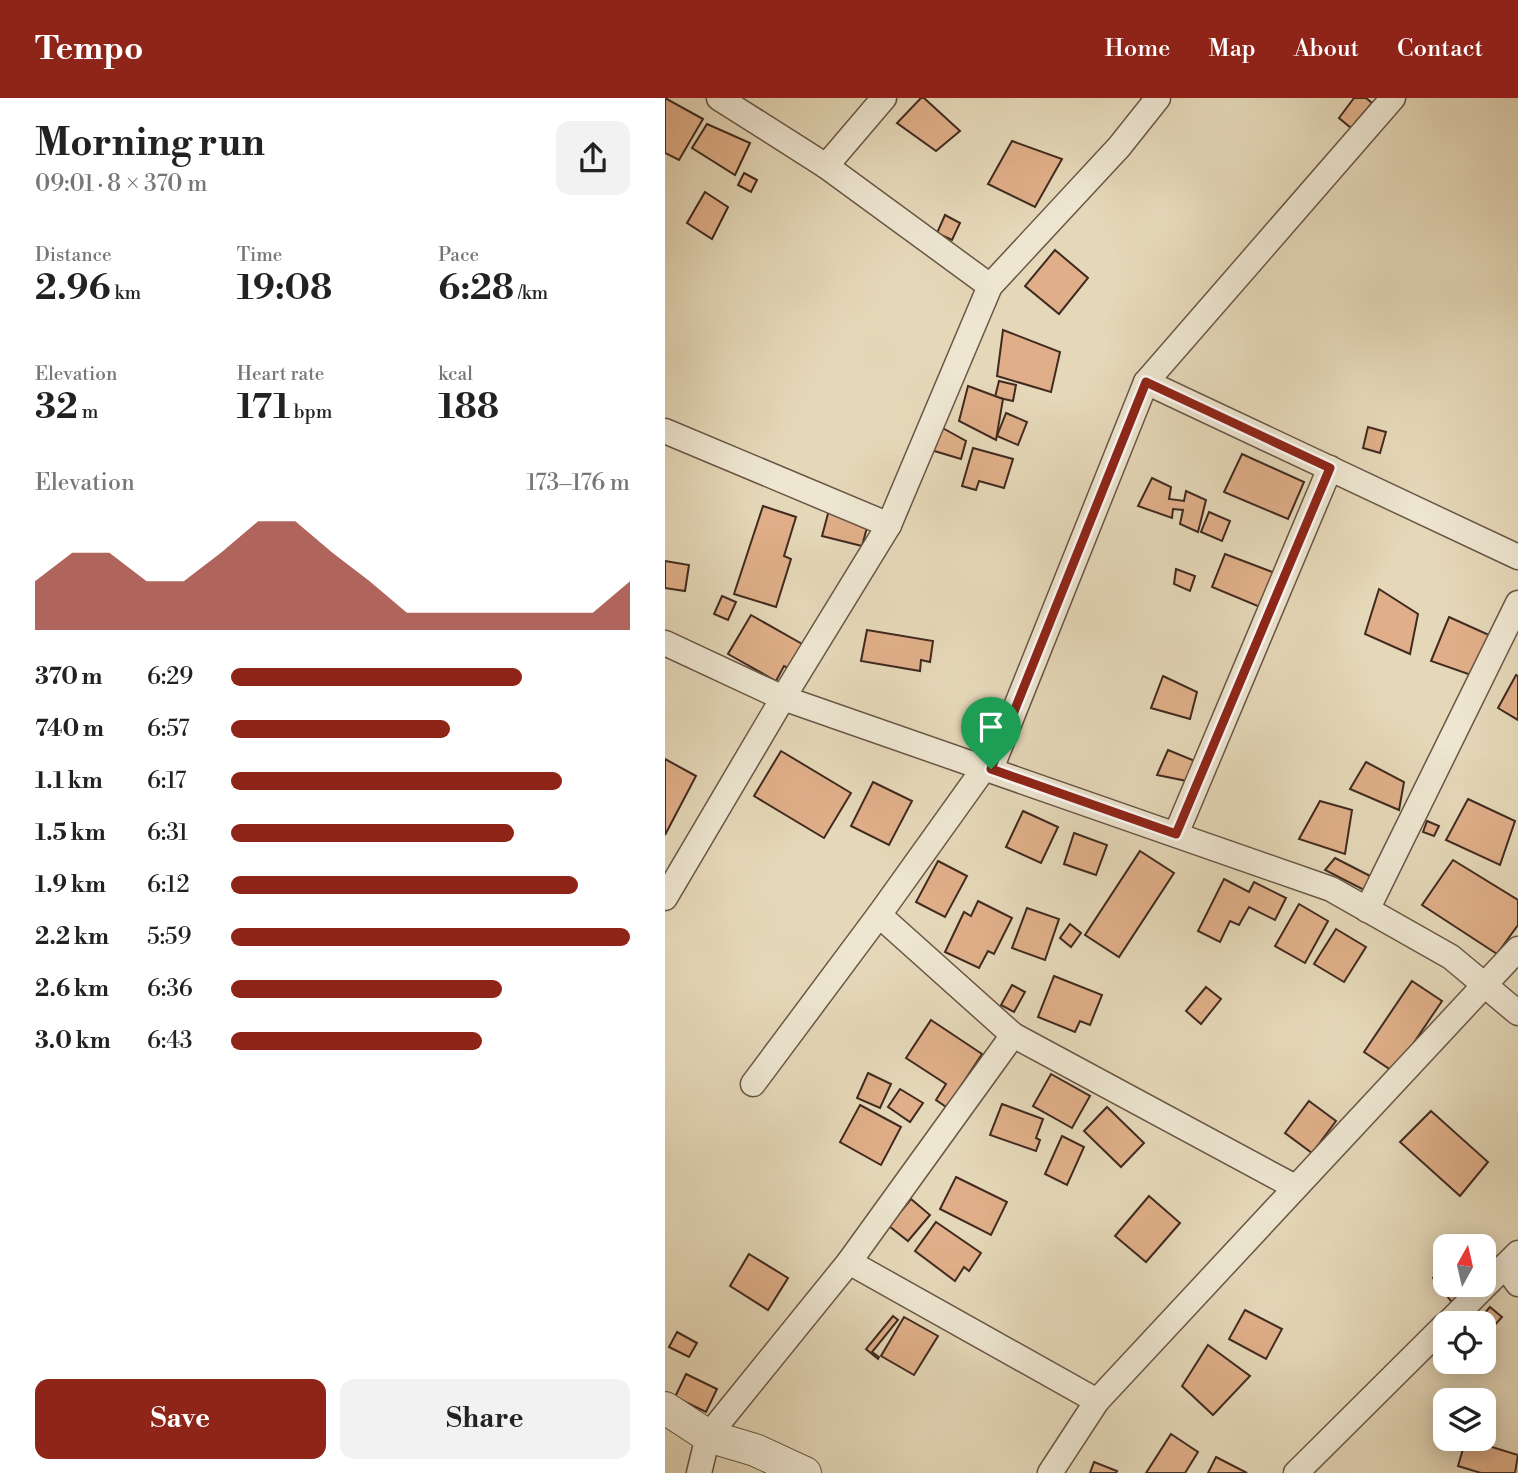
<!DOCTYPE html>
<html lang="en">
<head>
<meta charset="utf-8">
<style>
  :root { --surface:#fff; --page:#f2f2f2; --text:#222; --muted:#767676; --accent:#8f2418 }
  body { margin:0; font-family:"Libre Bodoni",serif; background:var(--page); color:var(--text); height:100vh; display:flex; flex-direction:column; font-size:26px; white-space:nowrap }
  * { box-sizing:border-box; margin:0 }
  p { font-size:23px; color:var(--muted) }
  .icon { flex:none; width:38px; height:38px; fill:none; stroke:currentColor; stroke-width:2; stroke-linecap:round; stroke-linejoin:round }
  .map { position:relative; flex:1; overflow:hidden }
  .details { display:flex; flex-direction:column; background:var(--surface); width:665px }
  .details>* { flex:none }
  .needle { width:46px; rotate:8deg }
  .controls { position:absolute; left:768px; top:1136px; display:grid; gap:14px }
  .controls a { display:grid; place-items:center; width:63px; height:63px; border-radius:14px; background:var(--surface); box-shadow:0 4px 18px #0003; font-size:35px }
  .pin { position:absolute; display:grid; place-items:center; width:60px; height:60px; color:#fff; margin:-72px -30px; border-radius:50% 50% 50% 0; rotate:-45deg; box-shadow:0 0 7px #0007 }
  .pin .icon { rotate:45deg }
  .round { display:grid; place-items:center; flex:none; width:74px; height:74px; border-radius:14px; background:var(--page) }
  .summary { display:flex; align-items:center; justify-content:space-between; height:119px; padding:0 35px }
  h1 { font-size:38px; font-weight:700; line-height:52px }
  .metrics { display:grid; grid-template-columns:repeat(3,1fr); gap:10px; height:119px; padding:7px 35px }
  .metrics div { display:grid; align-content:center }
  .metrics b { font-size:35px; font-weight:700 }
  .metrics small { font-size:19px; font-weight:400 }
  .metrics p { font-size:19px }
  .chart { height:196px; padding:14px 35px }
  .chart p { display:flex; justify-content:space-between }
  .chart svg { width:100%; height:126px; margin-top:7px; fill:var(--accent); opacity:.7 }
  .cta { display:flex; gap:14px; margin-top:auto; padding:14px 35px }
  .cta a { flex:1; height:80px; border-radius:14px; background:var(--accent); color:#fff; font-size:28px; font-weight:700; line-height:80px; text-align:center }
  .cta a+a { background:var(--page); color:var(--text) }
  ul { padding:0 35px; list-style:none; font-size:23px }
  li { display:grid; grid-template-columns:112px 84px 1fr; align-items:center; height:52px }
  li i { height:18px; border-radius:9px; background:var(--accent) }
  header { display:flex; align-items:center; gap:42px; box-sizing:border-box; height:98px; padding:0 35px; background:var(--accent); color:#fff }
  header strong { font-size:33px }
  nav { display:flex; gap:38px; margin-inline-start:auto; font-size:24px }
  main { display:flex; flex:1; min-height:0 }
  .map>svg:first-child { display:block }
  .building { fill:#e0af89; stroke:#402a20; stroke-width:2 }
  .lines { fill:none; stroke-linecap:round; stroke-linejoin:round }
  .minor-casing { stroke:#695646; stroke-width:27 }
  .tertiary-casing { stroke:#695646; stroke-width:34 }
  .minor { stroke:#eee6d1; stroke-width:24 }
  .tertiary { stroke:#eee6d1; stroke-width:32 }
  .route-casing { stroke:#fff; stroke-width:14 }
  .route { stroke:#8f2418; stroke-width:9 }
</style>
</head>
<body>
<header>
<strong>Tempo</strong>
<nav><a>Home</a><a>Map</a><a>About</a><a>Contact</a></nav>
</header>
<main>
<section class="details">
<div class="summary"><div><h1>Morning run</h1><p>09:01 · 8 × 370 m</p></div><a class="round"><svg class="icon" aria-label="share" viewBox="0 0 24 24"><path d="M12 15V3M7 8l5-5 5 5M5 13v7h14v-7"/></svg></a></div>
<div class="metrics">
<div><p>Distance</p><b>2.96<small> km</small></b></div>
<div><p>Time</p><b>19:08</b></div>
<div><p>Pace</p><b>6:28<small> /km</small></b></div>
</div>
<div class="metrics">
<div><p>Elevation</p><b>32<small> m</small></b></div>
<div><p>Heart rate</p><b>171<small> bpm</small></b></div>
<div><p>kcal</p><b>188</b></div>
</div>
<div class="chart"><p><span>Elevation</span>173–176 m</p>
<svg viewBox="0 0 160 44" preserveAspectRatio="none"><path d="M0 44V27L10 17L20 17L30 27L40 27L50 17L60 6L70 6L80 17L90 27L100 38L110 38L120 38L130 38L140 38L150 38L160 27V44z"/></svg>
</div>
<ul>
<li><b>370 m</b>6:29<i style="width:73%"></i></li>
<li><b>740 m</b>6:57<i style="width:55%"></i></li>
<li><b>1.1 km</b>6:17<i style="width:83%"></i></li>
<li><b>1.5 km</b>6:31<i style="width:71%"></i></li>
<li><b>1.9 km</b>6:12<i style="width:87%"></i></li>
<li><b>2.2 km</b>5:59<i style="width:100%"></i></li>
<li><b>2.6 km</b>6:36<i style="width:68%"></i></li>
<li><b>3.0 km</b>6:43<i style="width:63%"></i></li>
</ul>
<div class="cta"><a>Save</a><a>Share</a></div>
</section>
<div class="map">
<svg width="853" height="1375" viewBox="0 0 853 1375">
  <rect width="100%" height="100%" fill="#e5d8b8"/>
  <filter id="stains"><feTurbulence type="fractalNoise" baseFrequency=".00286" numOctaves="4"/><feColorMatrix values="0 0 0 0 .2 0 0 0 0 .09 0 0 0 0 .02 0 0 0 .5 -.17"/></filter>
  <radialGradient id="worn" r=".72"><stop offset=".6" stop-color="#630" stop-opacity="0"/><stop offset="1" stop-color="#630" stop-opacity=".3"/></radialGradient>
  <!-- building -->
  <g class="building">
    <polygon points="0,0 38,21 14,62 0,55"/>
    <polygon points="256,0 259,0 295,33 271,53 232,25"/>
    <polygon points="689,0 701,0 707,5 686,30 674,20"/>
    <polygon points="42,26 85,45 70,77 27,50"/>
    <polygon points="347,43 397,61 370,109 323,86"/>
    <polygon points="79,75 92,82 86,94 73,87"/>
    <polygon points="40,94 63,109 47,141 22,125"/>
    <polygon points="280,117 295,125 287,142 272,135"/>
    <polygon points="390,152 423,180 394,216 360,188"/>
    <polygon points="338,232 395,254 386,294 332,278"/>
    <polygon points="334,283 351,287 348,303 330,299"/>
    <polygon points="303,288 338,301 331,342 294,323"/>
    <polygon points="341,315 362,324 353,347 332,338"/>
    <polygon points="274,328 301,343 296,361 266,352"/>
    <polygon points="703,329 721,334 715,355 698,350"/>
    <polygon points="308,350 348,361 339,390 314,383 311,392 297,388"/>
    <polygon points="577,356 639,384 623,421 559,394"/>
    <polygon points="487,380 506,389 504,401 519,403 521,393 541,402 533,434 515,426 518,412 508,411 507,420 473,408"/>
    <polygon points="98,408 131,419 119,458 126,461 111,509 69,496"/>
    <polygon points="164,412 204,422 197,448 157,438"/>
    <polygon points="544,414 565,423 557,443 536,434"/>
    <polygon points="560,456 610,475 595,509 547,489"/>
    <polygon points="0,463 24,467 20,493 0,490"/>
    <polygon points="511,471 530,478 525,493 509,486"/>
    <polygon points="714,491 753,516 745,556 700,536"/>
    <polygon points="57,498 71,504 63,522 49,516"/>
    <polygon points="86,517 139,547 125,571 119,568 111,583 63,556"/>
    <polygon points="784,519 824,537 809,578 766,563"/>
    <polygon points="202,532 268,543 265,564 256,562 255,573 196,563"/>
    <polygon points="851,577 853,578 853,622 833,610"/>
    <polygon points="498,578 532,594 525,621 486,610"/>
    <polygon points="503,652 530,663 522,683 492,677"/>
    <polygon points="116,653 186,695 159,740 89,698"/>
    <polygon points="0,661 31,678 0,737"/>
    <polygon points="701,664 739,684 734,712 685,691"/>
    <polygon points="208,684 247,703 224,747 186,728"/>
    <polygon points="803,701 850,723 835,767 781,742"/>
    <polygon points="655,703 687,712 680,756 634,741"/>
    <polygon points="358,713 393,729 376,765 341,749"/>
    <polygon points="762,723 774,728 769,738 758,734"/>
    <polygon points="409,735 442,747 431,777 399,766"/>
    <polygon points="475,753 509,775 454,859 420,837"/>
    <polygon points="670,760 711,781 703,794 660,772"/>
    <polygon points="788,762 853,802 853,827 832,856 757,807"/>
    <polygon points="273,763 302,778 280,819 251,804"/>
    <polygon points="559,781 584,794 589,784 621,800 610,822 584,809 574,827 565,823 555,844 533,833"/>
    <polygon points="313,803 347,820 329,856 323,853 314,870 280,854 299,814 306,818"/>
    <polygon points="634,806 663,823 640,865 610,848"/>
    <polygon points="362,810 394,821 380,862 347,850"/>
    <polygon points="405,826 416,835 406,849 395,840"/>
    <polygon points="671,831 701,849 679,884 649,866"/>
    <polygon points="389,878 437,897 425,927 415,923 410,934 373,919"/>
    <polygon points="747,883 777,903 729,974 699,954"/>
    <polygon points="347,887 360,894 349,914 336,907"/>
    <polygon points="541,889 556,901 536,926 521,913"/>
    <polygon points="266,922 317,956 294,991 302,997 290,1015 271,1002 281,986 241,960"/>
    <polygon points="203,975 226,986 215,1010 192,1000"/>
    <polygon points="386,976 425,998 407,1030 368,1008"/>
    <polygon points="235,991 258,1005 245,1024 223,1009"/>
    <polygon points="644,1003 671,1023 647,1055 620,1035"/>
    <polygon points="337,1006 378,1021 371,1040 375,1042 371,1053 325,1037"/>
    <polygon points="195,1007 236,1029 216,1067 175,1044"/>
    <polygon points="442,1009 479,1045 456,1069 419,1033"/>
    <polygon points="766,1013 823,1064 795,1098 735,1044"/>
    <polygon points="397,1038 419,1049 402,1087 380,1076"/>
    <polygon points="291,1079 342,1104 326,1137 275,1111"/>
    <polygon points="484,1098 515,1125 481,1164 450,1138"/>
    <polygon points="246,1101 265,1117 243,1143 224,1128"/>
    <polygon points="271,1124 316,1155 304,1173 299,1169 290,1183 250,1153"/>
    <polygon points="801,1138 813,1148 793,1148"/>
    <polygon points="819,1153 828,1161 819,1172"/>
    <polygon points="84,1156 123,1180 103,1212 65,1188"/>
    <polygon points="780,1164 780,1186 806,1186 789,1207 768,1180"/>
    <polygon points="825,1209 837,1219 819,1239 819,1225 811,1225"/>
    <polygon points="580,1212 617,1231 601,1261 564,1241"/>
    <polygon points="228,1218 233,1222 207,1254 214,1259 213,1261 201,1251"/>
    <polygon points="239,1219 273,1238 249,1277 216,1258"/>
    <polygon points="12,1234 32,1245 24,1259 4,1249"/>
    <polygon points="543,1247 585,1278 548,1317 517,1288"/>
    <polygon points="21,1276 52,1291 41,1314 10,1299"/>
    <polygon points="506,1336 533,1354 520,1375 481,1375"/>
    <polygon points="801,1341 853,1357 850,1375 816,1375 793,1368"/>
    <polygon points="551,1359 582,1375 543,1375"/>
    <polygon points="429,1364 452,1373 451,1375 425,1375"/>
  </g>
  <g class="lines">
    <defs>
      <g id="minor">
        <polyline points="54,0 161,68 325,188"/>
        <polyline points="161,68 219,0"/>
        <polyline points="481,284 853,459"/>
        <polyline points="0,333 224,427"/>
        <polyline points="0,545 118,600 666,791 786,859 853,915"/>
        <polyline points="320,669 214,817 348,937 630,1089"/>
        <polyline points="326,671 481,284 728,0"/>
        <polyline points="511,736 665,370"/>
        <polyline points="0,800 118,600 224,427 325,188 454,49 493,0"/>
        <polyline points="702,812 853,505"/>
        <polyline points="88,986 214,817"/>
        <polyline points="184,1164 432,1303"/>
        <polyline points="840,1168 853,1186"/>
        <polyline points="783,1225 853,1155"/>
        <polyline points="34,1375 43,1338 184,1164 348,937"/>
        <polyline points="385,1375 432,1303 853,851"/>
        <polyline points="631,1375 780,1227"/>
      </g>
      <polyline id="tertiary" points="0,1310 43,1338 90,1352 140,1375"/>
    </defs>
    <!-- minor casing -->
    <use href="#minor" class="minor-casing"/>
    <!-- tertiary casing -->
    <use href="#tertiary" class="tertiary-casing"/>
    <!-- minor -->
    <use href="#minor" class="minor"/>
    <!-- tertiary -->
    <use href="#tertiary" class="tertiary"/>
  </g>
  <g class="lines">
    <defs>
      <polygon id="route" points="481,284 665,370 511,736 326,671"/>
    </defs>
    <!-- route casing -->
    <use href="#route" class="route-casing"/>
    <!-- route -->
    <use href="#route" class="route"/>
  </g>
  <rect width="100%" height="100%" filter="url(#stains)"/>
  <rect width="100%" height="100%" fill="url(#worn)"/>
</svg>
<div class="controls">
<a><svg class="needle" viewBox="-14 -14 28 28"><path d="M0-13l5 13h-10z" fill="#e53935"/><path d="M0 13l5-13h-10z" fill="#767676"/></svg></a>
<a><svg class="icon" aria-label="locate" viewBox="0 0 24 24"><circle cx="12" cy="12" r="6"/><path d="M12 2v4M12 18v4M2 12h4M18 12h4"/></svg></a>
<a><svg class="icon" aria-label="layers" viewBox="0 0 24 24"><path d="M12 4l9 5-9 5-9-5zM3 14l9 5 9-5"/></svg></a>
</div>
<div class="pin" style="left:326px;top:671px;background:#1e9e55"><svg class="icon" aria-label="arrive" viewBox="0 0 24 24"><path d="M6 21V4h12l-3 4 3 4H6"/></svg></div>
</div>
</main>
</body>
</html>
